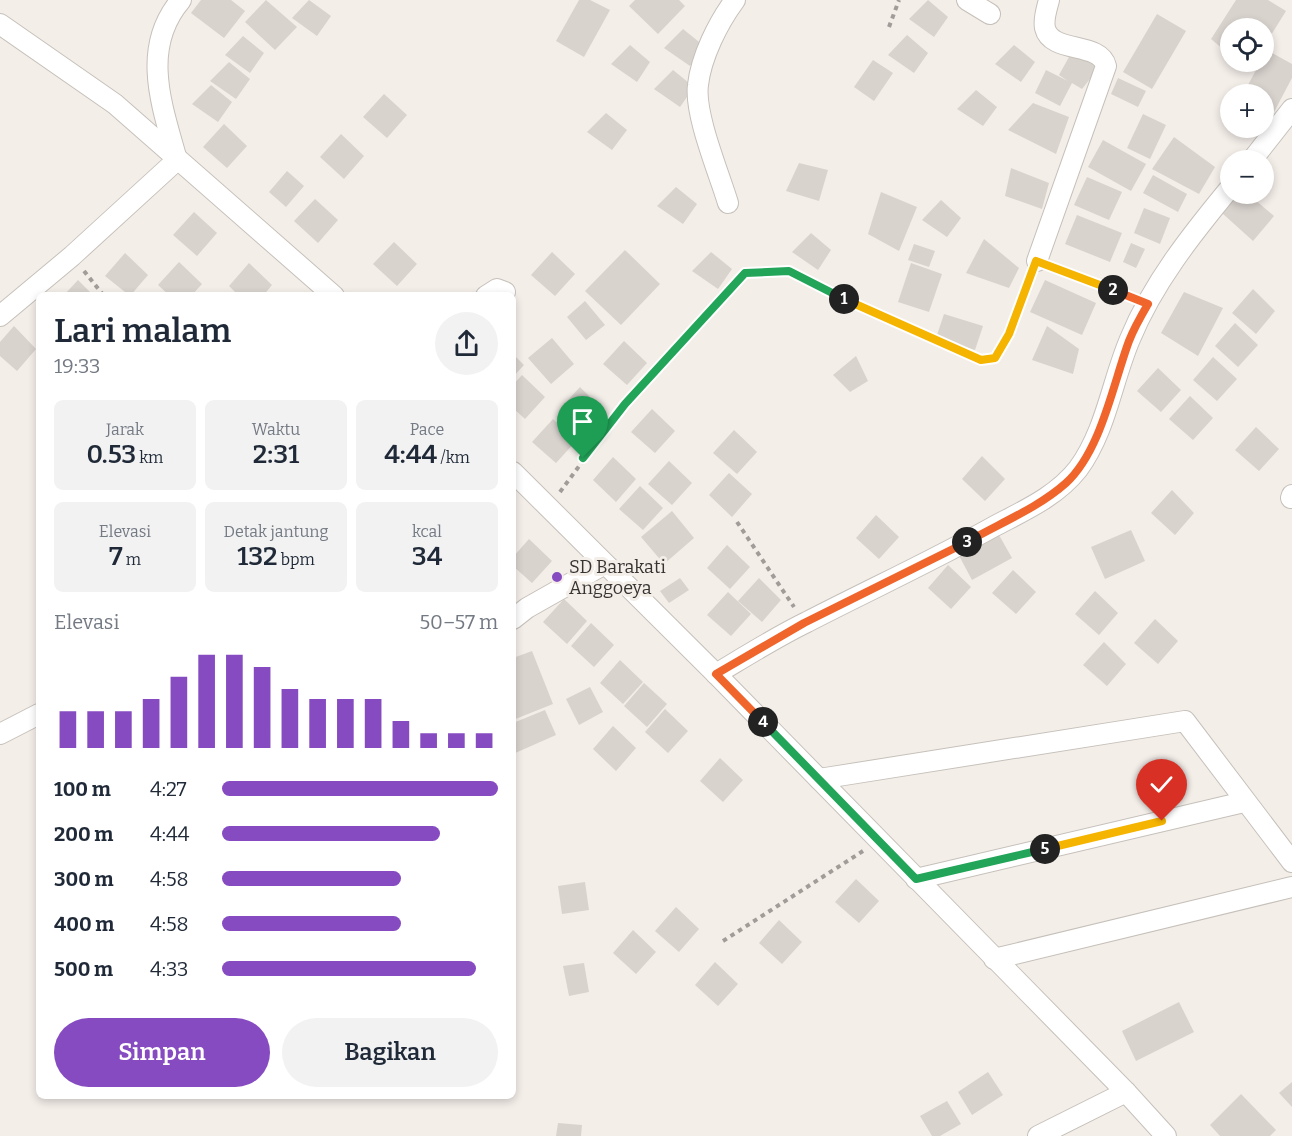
<!DOCTYPE html>
<html lang="id">
<head>
<meta charset="utf-8">
<style>
  :root { --surface:#fff; --page:#f2f2f3; --text:#1f2937; --muted:#747a83; --accent:#864bc1 }
  body { margin:0; font-family:Bitter,serif; background:var(--page); color:var(--text); height:100vh; display:flex; flex-direction:column; font-size:22px; white-space:nowrap }
  * { box-sizing:border-box; margin:0 }
  p { font-size:20px; color:var(--muted) }
  .icon { flex:none; width:33px; height:33px; fill:none; stroke:currentColor; stroke-width:2; stroke-linecap:round; stroke-linejoin:round }
  .map { position:relative; flex:1; overflow:hidden }
  .panel { position:absolute; left:36px; top:292px; width:480px; height:807px; display:flex; flex-direction:column; background:var(--surface); border-radius:9px; box-shadow:0 3px 9px #0003 }
  .panel>* { flex:none }
  .controls { position:absolute; left:1220px; top:18px; display:grid; gap:12px }
  .controls a { display:grid; place-items:center; width:54px; height:54px; border-radius:50%; background:var(--surface); box-shadow:0 3px 9px #0003; font-size:30px }
  .pin { position:absolute; display:grid; place-items:center; width:51px; height:51px; color:#fff; margin:-62px -26px; border-radius:50% 50% 50% 0; rotate:-45deg; box-shadow:0 0 6px #0007 }
  .pin .icon { rotate:45deg }
  .km { position:absolute; width:30px; height:30px; margin:-15px; border-radius:50%; background:#222; color:#fff; font-size:16px; line-height:30px; text-align:center }
  .round { display:grid; place-items:center; flex:none; width:63px; height:63px; border-radius:32px; background:var(--page) }
  .head { display:flex; align-items:center; justify-content:space-between; height:102px; padding:0 18px }
  h1 { font-size:33px; font-weight:600; line-height:45px }
  .stats { display:grid; grid-template-columns:repeat(3,1fr); gap:9px; height:102px; padding:6px 18px }
  .stats div { display:grid; align-content:center; border-radius:9px; background:var(--page); text-align:center }
  .stats b { font-size:26px; font-weight:600 }
  .stats small { font-size:16px; font-weight:400 }
  .stats p { font-size:16px }
  .chart { height:168px; padding:12px 18px }
  .chart p { display:flex; justify-content:space-between }
  .chart svg { width:100%; height:108px; margin-top:6px; stroke:var(--accent); stroke-width:6 }
  .cta { display:flex; gap:12px; margin-top:auto; padding:12px 18px }
  .cta a { flex:1; height:69px; border-radius:36px; background:var(--accent); color:#fff; font-size:24px; font-weight:600; line-height:69px; text-align:center }
  .cta a+a { background:var(--page); color:var(--text) }
  ul { padding:0 18px; list-style:none; font-size:20px }
  li { display:grid; grid-template-columns:96px 72px 1fr; align-items:center; height:45px }
  li i { height:15px; border-radius:8px; background:var(--accent) }
  .map>svg:first-child { display:block }
  .building { fill:#d9d3ce }
  .lines { fill:none; stroke-linecap:round; stroke-linejoin:round }
  .street-casing { stroke:#c6c0ba; stroke-width:22 }
  .path { stroke:#a19c98; stroke-width:4; stroke-dasharray:4.5 4.5; stroke-linecap:butt }
  .street { stroke:#fff; stroke-width:20 }
  .split-1-casing { stroke:#fff; stroke-width:12 }
  .split-2-casing { stroke:#fff; stroke-width:12 }
  .split-3-casing { stroke:#fff; stroke-width:12 }
  .split-4-casing { stroke:#fff; stroke-width:12 }
  .split-5-casing { stroke:#fff; stroke-width:12 }
  .split-6-casing { stroke:#fff; stroke-width:12 }
  .split-1 { stroke:#22a559; stroke-width:8 }
  .split-2 { stroke:#f5b400; stroke-width:8 }
  .split-3 { stroke:#f0652b; stroke-width:8 }
  .split-4 { stroke:#f0652b; stroke-width:8 }
  .split-5 { stroke:#22a559; stroke-width:8 }
  .split-6 { stroke:#f5b400; stroke-width:8 }
  .poi-dot { fill:#864bc1; stroke:#f4eee9; stroke-width:2 }
  .labels { text-anchor:middle; stroke-width:6; stroke-linejoin:round; paint-order:stroke }
  .poi-label { font-size:18px; fill:#363331; stroke:#f4eee9; text-anchor:start }
</style>
</head>
<body>
<div class="map">
<svg width="1292" height="1136" viewBox="0 0 1292 1136">
  <rect width="100%" height="100%" fill="#f4eee9"/>
  <!-- building -->
  <g class="building">
    <polygon points="201,0 231,0 245,11 224,38 191,13"/>
    <polygon points="266,0 297,27 275,50 245,22"/>
    <polygon points="309,0 331,16 317,36 292,18"/>
    <polygon points="579,0 590,0 610,10 584,57 556,41"/>
    <polygon points="635,0 679,0 685,6 658,34 629,6"/>
    <polygon points="928,0 948,17 934,37 909,19"/>
    <polygon points="1236,0 1268,0 1286,11 1263,48 1263,28 1230,28 1230,55 1211,39"/>
    <polygon points="1157,14 1186,31 1152,89 1123,72"/>
    <polygon points="683,29 704,46 690,66 664,48"/>
    <polygon points="907,35 928,53 914,73 888,55"/>
    <polygon points="243,36 264,53 250,73 225,55"/>
    <polygon points="630,45 650,62 637,82 611,64"/>
    <polygon points="1014,45 1035,62 1021,82 995,64"/>
    <polygon points="1074,48 1101,65 1082,89 1072,83 1060,106 1035,93 1046,70 1068,81 1059,75"/>
    <polygon points="1267,50 1292,64 1292,78 1274,112 1263,106 1263,94 1243,94"/>
    <polygon points="873,60 893,73 874,101 854,87"/>
    <polygon points="229,62 250,79 236,99 210,81"/>
    <polygon points="673,70 694,87 680,107 654,89"/>
    <polygon points="1118,78 1146,91 1138,107 1111,94"/>
    <polygon points="211,85 232,102 218,122 192,104"/>
    <polygon points="976,90 997,107 983,126 957,109"/>
    <polygon points="384,94 407,115 387,138 363,117"/>
    <polygon points="1033,103 1069,117 1056,154 1008,130"/>
    <polygon points="606,113 627,130 612,150 587,132"/>
    <polygon points="1143,114 1166,125 1150,159 1127,148"/>
    <polygon points="224,124 247,146 227,168 203,147"/>
    <polygon points="341,134 364,156 344,179 320,157"/>
    <polygon points="1174,137 1215,167 1199,194 1152,169"/>
    <polygon points="1103,140 1146,164 1131,191 1088,167"/>
    <polygon points="799,163 828,170 819,201 786,191"/>
    <polygon points="1011,168 1049,183 1042,209 1005,196"/>
    <polygon points="287,171 304,186 286,207 269,192"/>
    <polygon points="1153,175 1187,194 1178,212 1143,193"/>
    <polygon points="1087,177 1122,192 1109,220 1074,205"/>
    <polygon points="676,187 697,204 683,224 657,206"/>
    <polygon points="881,192 917,207 899,251 868,234"/>
    <polygon points="1239,194 1248,194 1274,216 1253,241 1222,213"/>
    <polygon points="315,199 338,220 318,243 294,221"/>
    <polygon points="941,200 961,218 947,237 922,220"/>
    <polygon points="1144,208 1170,218 1160,244 1134,233"/>
    <polygon points="194,212 217,233 197,256 173,235"/>
    <polygon points="1077,215 1122,233 1110,262 1065,244"/>
    <polygon points="811,233 831,250 818,270 792,252"/>
    <polygon points="984,239 1019,268 1009,288 966,273"/>
    <polygon points="394,242 417,264 397,286 373,264"/>
    <polygon points="1131,243 1145,249 1136,268 1123,262"/>
    <polygon points="914,244 935,251 929,267 908,260"/>
    <polygon points="625,250 660,284 621,325 585,291"/>
    <polygon points="552,252 575,274 555,296 531,275"/>
    <polygon points="711,252 732,269 718,289 692,271"/>
    <polygon points="125,253 148,275 130,296 105,276"/>
    <polygon points="179,262 202,284 191,296 170,296 158,285"/>
    <polygon points="249,263 272,285 263,296 239,296 229,286"/>
    <polygon points="911,263 942,274 929,312 898,302"/>
    <polygon points="78,280 94,296 63,296"/>
    <polygon points="1045,280 1096,303 1082,335 1030,312"/>
    <polygon points="1253,289 1275,311 1256,334 1232,313"/>
    <polygon points="1184,292 1223,308 1198,356 1161,333"/>
    <polygon points="585,301 605,325 586,340 567,317"/>
    <polygon points="944,314 983,326 975,350 936,338"/>
    <polygon points="1235,323 1258,345 1238,367 1215,346"/>
    <polygon points="14,326 36,349 17,371 0,356 0,342"/>
    <polygon points="1047,326 1079,349 1073,374 1032,360"/>
    <polygon points="552,338 574,364 551,384 528,358"/>
    <polygon points="624,341 647,363 627,385 603,364"/>
    <polygon points="513,354 524,365 513,377"/>
    <polygon points="856,356 868,381 850,392 833,375"/>
    <polygon points="1213,357 1237,379 1217,401 1193,380"/>
    <polygon points="1158,368 1181,390 1161,412 1137,391"/>
    <polygon points="522,375 545,397 525,419 513,408 513,385"/>
    <polygon points="580,387 603,410 583,432 559,410"/>
    <polygon points="1190,396 1213,418 1193,440 1169,419"/>
    <polygon points="652,409 675,431 655,453 631,432"/>
    <polygon points="553,419 576,441 556,463 532,442"/>
    <polygon points="1256,427 1279,449 1259,471 1235,450"/>
    <polygon points="734,430 757,452 737,474 713,453"/>
    <polygon points="982,456 1005,479 985,501 962,479"/>
    <polygon points="613,457 636,479 616,502 593,480"/>
    <polygon points="669,461 692,483 672,505 648,484"/>
    <polygon points="729,473 752,494 732,517 709,495"/>
    <polygon points="640,486 663,508 643,530 619,509"/>
    <polygon points="1172,490 1194,513 1175,535 1151,513"/>
    <polygon points="672,511 694,538 664,564 641,537"/>
    <polygon points="876,515 899,537 879,559 856,538"/>
    <polygon points="995,528 1012,558 972,580 956,550"/>
    <polygon points="1131,530 1145,561 1105,579 1091,547"/>
    <polygon points="529,539 552,561 532,583 513,566 513,557"/>
    <polygon points="727,545 750,567 730,589 707,568"/>
    <polygon points="948,565 971,587 951,609 928,588"/>
    <polygon points="1013,570 1036,592 1016,614 992,593"/>
    <polygon points="680,578 689,590 669,603 660,591"/>
    <polygon points="759,578 781,600 762,622 738,601"/>
    <polygon points="1095,591 1118,613 1099,635 1075,614"/>
    <polygon points="728,592 751,614 731,636 707,615"/>
    <polygon points="564,599 587,621 567,644 543,622"/>
    <polygon points="1155,619 1178,641 1158,664 1134,643"/>
    <polygon points="591,623 614,645 594,667 571,646"/>
    <polygon points="1104,642 1126,664 1107,686 1083,665"/>
    <polygon points="532,651 553,704 513,720 513,658"/>
    <polygon points="620,660 643,682 623,704 600,683"/>
    <polygon points="644,683 667,704 647,727 624,706"/>
    <polygon points="590,687 603,712 579,725 566,699"/>
    <polygon points="665,709 688,731 668,753 645,732"/>
    <polygon points="545,710 556,735 513,754 513,723"/>
    <polygon points="613,726 636,748 616,771 593,749"/>
    <polygon points="720,758 743,780 723,802 700,781"/>
    <polygon points="856,879 879,901 859,923 835,902"/>
    <polygon points="585,882 589,910 562,914 558,886"/>
    <polygon points="676,907 699,929 679,952 655,931"/>
    <polygon points="779,920 802,942 782,964 759,943"/>
    <polygon points="633,930 656,952 636,974 613,953"/>
    <polygon points="715,962 738,984 718,1006 695,985"/>
    <polygon points="584,963 589,992 569,996 563,966"/>
    <polygon points="1179,1002 1194,1032 1136,1061 1122,1031"/>
    <polygon points="988,1072 1003,1095 972,1115 958,1092"/>
    <polygon points="1292,1082 1292,1107 1279,1093"/>
    <polygon points="1241,1094 1276,1130 1270,1136 1220,1136 1210,1125"/>
    <polygon points="947,1101 961,1124 940,1136 932,1136 920,1116"/>
    <polygon points="558,1123 582,1125 581,1136 556,1136"/>
  </g>
  <g class="lines">
    <defs>
      <g id="street">
        <polyline points="967,0 990,14"/>
        <polyline points="0,24 115,104 334,296"/>
        <polyline points="1252,160 1292,109"/>
        <path d="M728,203C719,173 694,114 698,85C701,57 718,23 735,0"/>
        <path d="M1037,261L1106,66C1100,41 1051,54 1045,28C1043,19 1047,8 1049,0"/>
        <polyline points="486,296 497,289 505,292"/>
        <path d="M0,316L72,256L177,160C162,106 140,48 181,0"/>
        <polyline points="513,472 716,674 1126,1092 1166,1136"/>
        <polyline points="1291,498 1292,495"/>
        <polyline points="513,619 527,608 603,565"/>
        <path d="M716,674C746,656 776,637 807,622C869,590 932,561 993,527C1023,511 1056,497 1078,469C1106,431 1112,381 1130,339C1153,283 1192,234 1230,188"/>
        <polyline points="0,734 39,714"/>
        <polyline points="819,779 1185,721 1292,862"/>
        <polyline points="916,879 1244,802"/>
        <polyline points="994,959 1292,887"/>
        <polyline points="1038,1136 1126,1092"/>
      </g>
    </defs>
    <!-- street casing -->
    <use href="#street" class="street-casing"/>
    <!-- path -->
    <g class="path">
      <polyline points="889,27 899,0"/>
      <polyline points="1054,268 1128,297"/>
      <polyline points="84,271 104,296"/>
      <polyline points="560,492 625,404 745,273 789,271 869,312 981,360 995,358 1009,334 1030,279"/>
      <polyline points="737,522 794,607"/>
      <polyline points="723,941 863,851"/>
    </g>
    <!-- street -->
    <use href="#street" class="street"/>
  </g>
  <g class="lines">
    <defs>
      <polyline id="split-1" points="583,458 625,404 745,273 789,271 844,299"/>
      <polyline id="split-2" points="844,299 981,360 995,358 1009,334 1036,261 1113,290"/>
      <path id="split-3" d="M967,542C1000,523 1038,508 1066,483C1101,451 1113,384 1129,341C1134,328 1141,316 1148,304L1113,290"/>
      <polyline id="split-4" points="763,722 716,674 804,623 967,542"/>
      <polyline id="split-5" points="763,722 916,879 1045,849"/>
      <polyline id="split-6" points="1045,849 1162,821"/>
    </defs>
    <!-- split-1 casing -->
    <use href="#split-1" class="split-1-casing"/>
    <!-- split-2 casing -->
    <use href="#split-2" class="split-2-casing"/>
    <!-- split-3 casing -->
    <use href="#split-3" class="split-3-casing"/>
    <!-- split-4 casing -->
    <use href="#split-4" class="split-4-casing"/>
    <!-- split-5 casing -->
    <use href="#split-5" class="split-5-casing"/>
    <!-- split-6 casing -->
    <use href="#split-6" class="split-6-casing"/>
    <!-- split-1 -->
    <use href="#split-1" class="split-1"/>
    <!-- split-2 -->
    <use href="#split-2" class="split-2"/>
    <!-- split-3 -->
    <use href="#split-3" class="split-3"/>
    <!-- split-4 -->
    <use href="#split-4" class="split-4"/>
    <!-- split-5 -->
    <use href="#split-5" class="split-5"/>
    <!-- split-6 -->
    <use href="#split-6" class="split-6"/>
  </g>
  <!-- markers -->
  <circle class="poi-dot" cx="557" cy="577" r="6"/>
  <g class="labels">
    <!-- poi labels -->
    <g class="poi-label">
      <text x="569" y="573">SD Barakati<tspan x="569" dy="21">Anggoeya</tspan></text>
    </g>
  </g>
</svg>
<div class="controls">
<a><svg class="icon" aria-label="locate" viewBox="0 0 24 24"><circle cx="12" cy="12" r="6"/><path d="M12 2v4M12 18v4M2 12h4M18 12h4"/></svg></a>
<a>+</a>
<a>−</a>
</div>
<div class="pin" style="left:583px;top:458px;background:#1e9e55"><svg class="icon" aria-label="arrive" viewBox="0 0 24 24"><path d="M6 21V4h12l-3 4 3 4H6"/></svg></div>
<div class="pin" style="left:1162px;top:821px;background:#d93025"><svg class="icon" aria-label="check" viewBox="0 0 24 24"><path d="M5 12l5 5 9-10"/></svg></div>
<b class="km" style="left:844px;top:299px">1</b>
<b class="km" style="left:1113px;top:290px">2</b>
<b class="km" style="left:967px;top:542px">3</b>
<b class="km" style="left:763px;top:722px">4</b>
<b class="km" style="left:1045px;top:849px">5</b>
<section class="panel">
<div class="head"><div><h1>Lari malam</h1><p>19:33</p></div><a class="round"><svg class="icon" aria-label="share" viewBox="0 0 24 24"><path d="M12 15V3M7 8l5-5 5 5M5 13v7h14v-7"/></svg></a></div>
<div class="stats">
<div><p>Jarak</p><b>0.53<small> km</small></b></div>
<div><p>Waktu</p><b>2:31</b></div>
<div><p>Pace</p><b>4:44<small> /km</small></b></div>
</div>
<div class="stats">
<div><p>Elevasi</p><b>7<small> m</small></b></div>
<div><p>Detak jantung</p><b>132<small> bpm</small></b></div>
<div><p>kcal</p><b>34</b></div>
</div>
<div class="chart"><p><span>Elevasi</span>50–57 m</p>
<svg viewBox="0 0 160 44" preserveAspectRatio="none"><path d="M5 44V29M15 44V29M25 44V29M35 44V24M45 44V15M55 44V6M65 44V6M75 44V11M85 44V20M95 44V24M105 44V24M115 44V24M125 44V33M135 44V38M145 44V38M155 44V38"/></svg>
</div>
<ul>
<li><b>100 m</b>4:27<i style="width:100%"></i></li>
<li><b>200 m</b>4:44<i style="width:79%"></i></li>
<li><b>300 m</b>4:58<i style="width:65%"></i></li>
<li><b>400 m</b>4:58<i style="width:65%"></i></li>
<li><b>500 m</b>4:33<i style="width:92%"></i></li>
</ul>
<div class="cta"><a>Simpan</a><a>Bagikan</a></div>
</section>
</div>
</body>
</html>
